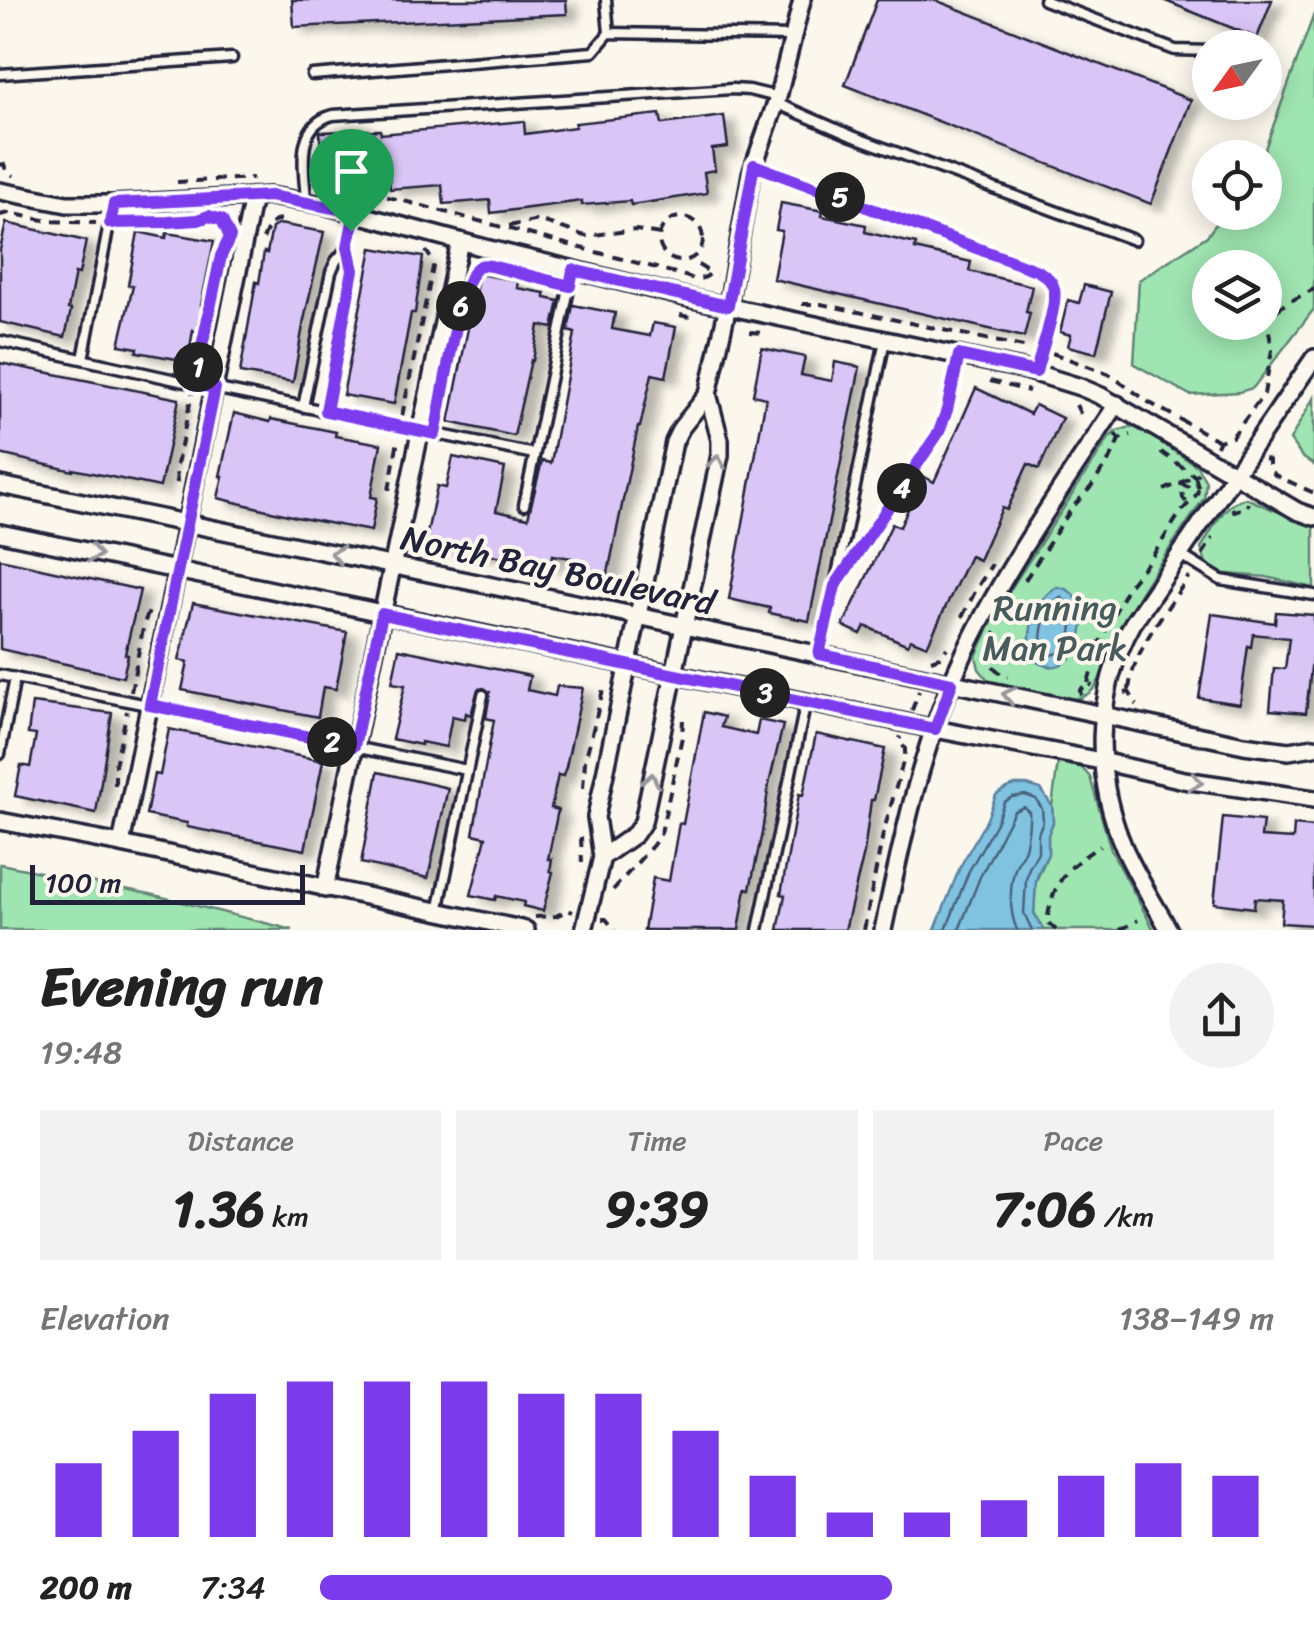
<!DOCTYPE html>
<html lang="en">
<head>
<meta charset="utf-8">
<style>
  :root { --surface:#fff; --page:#f2f2f2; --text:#222; --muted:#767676; --accent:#7c3aed }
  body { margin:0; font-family:Sriracha,sans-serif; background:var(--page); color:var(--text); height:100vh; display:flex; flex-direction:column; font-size:38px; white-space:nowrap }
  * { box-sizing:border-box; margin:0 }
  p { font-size:32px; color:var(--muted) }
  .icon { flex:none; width:55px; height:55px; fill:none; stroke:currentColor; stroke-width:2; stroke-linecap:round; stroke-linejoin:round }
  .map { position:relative; height:930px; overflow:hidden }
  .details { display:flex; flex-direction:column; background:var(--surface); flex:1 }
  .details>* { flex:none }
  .needle { width:65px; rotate:237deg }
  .tools { position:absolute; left:1192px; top:30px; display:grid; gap:20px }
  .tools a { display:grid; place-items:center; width:90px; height:90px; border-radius:50%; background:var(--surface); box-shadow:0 5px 25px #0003; font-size:50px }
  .scale { position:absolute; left:30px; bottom:25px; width:275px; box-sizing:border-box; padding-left:10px; border:5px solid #22223b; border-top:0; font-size:28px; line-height:35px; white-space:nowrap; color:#22223b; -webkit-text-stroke:8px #fbf7ec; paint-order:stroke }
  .pin { position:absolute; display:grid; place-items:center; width:85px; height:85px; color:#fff; margin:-102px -42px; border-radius:50% 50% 50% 0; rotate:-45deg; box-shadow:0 0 10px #0007 }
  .pin .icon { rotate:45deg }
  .km { position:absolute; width:50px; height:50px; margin:-25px; border-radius:50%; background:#222; color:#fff; font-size:28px; line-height:50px; text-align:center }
  .round { display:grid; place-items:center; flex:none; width:105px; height:105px; border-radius:52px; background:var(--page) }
  .head { display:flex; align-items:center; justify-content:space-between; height:170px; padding:0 40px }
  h1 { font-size:55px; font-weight:700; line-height:75px }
  .figures { display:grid; grid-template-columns:repeat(3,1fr); gap:15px; height:170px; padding:10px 40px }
  .figures div { display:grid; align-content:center; border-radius:0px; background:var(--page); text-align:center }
  .figures b { font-size:50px; font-weight:700 }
  .figures small { font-size:28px; font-weight:400 }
  .figures p { font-size:28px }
  .chart { height:280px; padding:20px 40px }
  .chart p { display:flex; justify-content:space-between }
  .chart svg { width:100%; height:180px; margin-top:10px; stroke:var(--accent); stroke-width:6 }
  ul { padding:0 40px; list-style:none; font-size:32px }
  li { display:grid; grid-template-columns:160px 120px 1fr; align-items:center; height:75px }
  li i { height:25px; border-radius:12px; background:var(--accent) }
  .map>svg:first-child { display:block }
  .green { fill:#9fe5b1; stroke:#608476; stroke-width:2.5; fill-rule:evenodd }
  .water { fill:#80c3e1; stroke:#5a839f; stroke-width:2.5 }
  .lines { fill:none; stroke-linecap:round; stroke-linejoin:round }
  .shore { stroke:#48627d; stroke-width:2.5 }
  .building { fill:#dac6f6; stroke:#22223b; stroke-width:2.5; filter:url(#shadow) }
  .service-casing { stroke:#22223b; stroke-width:15 }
  .minor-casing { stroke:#22223b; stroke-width:22 }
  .path { stroke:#22223b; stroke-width:4; stroke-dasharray:10 8; stroke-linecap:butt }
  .service { stroke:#fbf7ec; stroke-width:8 }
  .minor { stroke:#fbf7ec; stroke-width:15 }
  .oneway { stroke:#99979c }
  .route-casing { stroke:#fff; stroke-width:20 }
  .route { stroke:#7c3aed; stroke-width:12 }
  .labels { text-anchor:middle; stroke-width:8; stroke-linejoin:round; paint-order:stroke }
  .street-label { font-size:35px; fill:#22223b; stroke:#fbf7ec }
  .park-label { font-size:35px; fill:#485c5e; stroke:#fbf7ec }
</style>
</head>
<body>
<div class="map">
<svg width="1314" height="930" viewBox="0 0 1314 930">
  <defs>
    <filter id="shadow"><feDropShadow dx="11" dy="6" stdDeviation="5" flood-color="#0004"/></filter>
  </defs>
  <rect width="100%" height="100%" fill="#fbf7ec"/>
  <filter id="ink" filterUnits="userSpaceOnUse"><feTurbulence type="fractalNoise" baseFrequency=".01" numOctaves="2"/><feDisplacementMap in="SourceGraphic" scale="20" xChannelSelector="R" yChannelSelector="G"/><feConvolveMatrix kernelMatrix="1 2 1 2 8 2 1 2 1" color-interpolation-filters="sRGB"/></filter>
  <g filter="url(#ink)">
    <!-- green -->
    <g class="green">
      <path d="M1314,14V309L1253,388L1239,392L1190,395L1134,364L1139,280L1207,236L1224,213L1265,212V158L1262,157ZM1210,268H1265V322H1210Z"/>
      <polygon points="1314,397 1314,465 1302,457 1290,440"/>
      <path d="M1131,427L1141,429L1197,466L1206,482L1204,498C1168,553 1126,605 1104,668C1098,685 1093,696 1074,699L989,681L979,669L976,656L999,607L1109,438L1116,431Z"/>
      <path d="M1246,498L1314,527V588L1266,577L1215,573L1207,566L1201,548C1213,529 1223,502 1246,498Z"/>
      <polygon points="1058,762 1081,767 1090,777 1111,850 1154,930 1044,930 1034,913 1036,881 1048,854 1048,835 1053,822 1052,806"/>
      <polygon points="0,864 150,894 293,930 0,930"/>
    </g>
    <!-- water -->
    <g class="water">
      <path d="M1057,587C1102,591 1083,690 1035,661C1023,638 1034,599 1057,587Z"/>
      <polygon points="1015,785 1027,785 1041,789 1052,806 1053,822 1048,835 1048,854 1038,873 1036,881 1034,913 1044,930 935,930 960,867 987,819 996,795 1007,788"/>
    </g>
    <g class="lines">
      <!-- shore -->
      <g class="shore">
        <path d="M1061,597C1077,612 1074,634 1063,652L1047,656L1041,650C1040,632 1044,605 1061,597Z"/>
        <polyline points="946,930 969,871 996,823 1004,802 1012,797 1025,795 1036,799 1042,809 1043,821 1038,834 1038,852 1029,868 1026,880 1024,913 1032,930"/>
        <path d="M959,930L980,877L1014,811L1024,807L1029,812C1030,820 1027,844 1024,851C1022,856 1018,861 1016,866C1009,884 1009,912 1017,930"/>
      </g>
    </g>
    <!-- building -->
    <g class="building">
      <polygon points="292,0 566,0 567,14 294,27"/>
      <polygon points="877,0 935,0 1191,100 1151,204 845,85"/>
      <polygon points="1163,0 1272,0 1257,38"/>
      <polygon points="660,114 662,124 724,116 728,147 712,149 715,170 704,172 707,193 631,205 630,201 582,205 582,201 491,213 490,200 444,204 442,185 390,189 389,174 322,176 320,132 380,130 381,134 524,121 525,134 575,127 575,123"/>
      <polygon points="781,203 823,211 822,216 866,225 865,232 916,244 915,249 971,262 969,271 1032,286 1026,312 1030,313 1024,337 773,279 782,231 776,230"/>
      <polygon points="6,223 86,241 79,274 75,273 68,309 71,310 65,337 0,322 0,250"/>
      <polygon points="279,224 324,232 304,320 293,382 240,373 256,282 259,283 264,252 267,253 272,228"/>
      <polygon points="138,232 166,238 167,233 214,241 201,305 203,306 197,332 193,330 188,361 137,352 138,348 119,345 133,286 128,285"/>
      <polygon points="372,248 423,257 415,313 411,313 394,404 343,395"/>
      <polygon points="479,274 518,281 517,288 545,293 545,298 559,301 553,328 539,325 533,361 531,360 514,436 449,422"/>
      <polygon points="1084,285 1111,292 1096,353 1068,346 1071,335 1060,332 1068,300 1079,303"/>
      <polygon points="573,305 615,313 612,329 650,336 653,323 676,327 666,377 652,374 640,427 638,427 607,578 581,573 583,560 553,555 551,566 425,543 437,486 446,488 453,457 505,468 496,511 528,518 542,461 551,463 575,333 568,331"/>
      <polygon points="762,348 805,357 801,375 832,381 835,362 860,367 809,621 769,613 770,608 729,599 766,398 753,395"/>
      <polygon points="0,363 179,399 160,487 73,469 73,471 0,454"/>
      <polygon points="976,388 1030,414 1035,405 1062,418 1039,469 1028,464 1007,510 1002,508 979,560 970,556 927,646 910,639 908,645 865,626 861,634 843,626 892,524 900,527 923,476 934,482"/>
      <polygon points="234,413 270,422 271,419 336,432 335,436 381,444 371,497 377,498 371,531 296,517 218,498 223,476 220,476"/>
      <polygon points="0,559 140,590 125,654 128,655 123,677 0,649"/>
      <polygon points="193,603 347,632 336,689 323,687 318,717 182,690 188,662 179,660"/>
      <polygon points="1276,612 1314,615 1314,641 1306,713 1270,710 1274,668 1285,669 1289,638 1253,634 1251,647 1248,646 1240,704 1199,698 1212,614 1275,623"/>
      <polygon points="399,649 530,676 527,690 555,696 557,686 583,688 566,767 563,776 558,775 551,808 558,810 548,859 552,859 550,871 553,872 543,911 523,906 524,902 496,896 495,900 471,895 486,837 473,834 494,720 486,718 490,692 484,688 478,689 471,715 466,713 465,719 452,716 446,747 421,742 421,745 392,739 405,685 392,683"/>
      <polygon points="32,703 112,713 96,813 15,796 21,765 30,767 36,735 28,734"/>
      <polygon points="704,712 724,717 721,727 756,735 759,720 783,725 769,784 762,833 750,889 746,888 739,930 644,930 653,878 669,881 679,823 683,824"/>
      <polygon points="169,729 323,761 305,850 187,827 187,823 146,815 154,774 160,775"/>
      <polygon points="816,734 885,749 874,800 871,800 864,853 845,930 778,930 785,895 781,894 799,794 803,795"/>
      <polygon points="378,772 448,788 428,878 361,863"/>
      <polygon points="1223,817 1263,821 1261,837 1293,839 1294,825 1314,827 1314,925 1281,923 1283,900 1255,898 1254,908 1214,903"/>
    </g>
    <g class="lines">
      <defs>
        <g id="service">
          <polyline points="606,0 609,33"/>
          <polyline points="1044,0 1175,50 1210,51"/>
          <polyline points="0,74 232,58"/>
          <polyline points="312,75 593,52 609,33 793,36"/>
          <polyline points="776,103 852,136 1134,240"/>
          <path d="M753,165L1037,271C1049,277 1055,285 1055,298L1036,372"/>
          <path d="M306,202C305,170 293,126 333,115L732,89L749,90L778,97"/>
          <polyline points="0,341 194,384 534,454"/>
          <polyline points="83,359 113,204"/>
          <polyline points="303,407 331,272 336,261 348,247"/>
          <polyline points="326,411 353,270 348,247 354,215"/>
          <polyline points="524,505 573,270"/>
          <polyline points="1179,554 1221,580 1314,595"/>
          <polyline points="836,580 885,340"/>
          <polyline points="819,654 835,586 939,432 946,416 959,355"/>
          <polyline points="0,675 467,770"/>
          <polyline points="0,754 15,678"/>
          <polyline points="438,912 483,695"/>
          <polyline points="758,930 806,701"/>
        </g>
        <g id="minor">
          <polyline points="0,191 67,204 113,204 270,196 324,205 485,248 693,299 1022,369 1080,387 1101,396 1297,511 1314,517"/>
          <polyline points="0,485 614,611 1244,745 1289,751 1314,747"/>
          <polyline points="0,533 935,729 1101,761 1184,780 1314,799"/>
          <polyline points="0,821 121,844 526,930"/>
          <polyline points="121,844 253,197"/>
          <polyline points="602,857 635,834 643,822 720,455 720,440 708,394 728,306 751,174 778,97 802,0"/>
          <polyline points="325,889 460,241"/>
          <polyline points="584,930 602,857 596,817 674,442 681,428 708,394"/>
          <path d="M883,930C903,835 923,740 965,652C1007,565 1064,485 1117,404"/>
          <path d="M1169,930C1154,903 1137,877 1124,848C1093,775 1094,693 1133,623L1314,358"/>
        </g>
      </defs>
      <!-- service casing -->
      <use href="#service" class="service-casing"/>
      <!-- minor casing -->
      <use href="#minor" class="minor-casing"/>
      <!-- path -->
      <g class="path">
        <polyline points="0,165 4,164 6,170 14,176"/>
        <path d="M317,181L336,183L679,274C691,278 701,283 711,273L716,276"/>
        <polyline points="177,182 253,178"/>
        <polyline points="0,215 9,213 49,221 96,223"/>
        <polyline points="215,217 222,220 228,230"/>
        <circle cx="681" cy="239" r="22"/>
        <polyline points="121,223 164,223 205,217"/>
        <polyline points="509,226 539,220 585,236 636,230 660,234"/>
        <polyline points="263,239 270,224 286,216"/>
        <polyline points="698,265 711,273"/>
        <polyline points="802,304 821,304 1028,348"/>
        <polyline points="680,315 694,318"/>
        <polyline points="750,332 765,333"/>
        <polyline points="1052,353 1109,374 1150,403 1219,441"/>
        <polyline points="197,370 224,248"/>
        <polyline points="990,381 1029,391"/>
        <polyline points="1076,405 1084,421"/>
        <polyline points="402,416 433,267 432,260 426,251"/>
        <polyline points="1115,434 1119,439 1131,435"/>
        <polyline points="1217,446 1219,441 1232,437 1264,394 1272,350 1267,318 1285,304 1314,289"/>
        <polyline points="1161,452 1195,476 1202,471"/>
        <polyline points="1264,459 1269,460 1269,467 1275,475 1314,493"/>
        <polyline points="177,483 176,469 192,394"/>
        <polyline points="389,490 398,440"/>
        <polyline points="1164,490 1195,476 1199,490"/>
        <polyline points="1232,508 1234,511 1247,507 1248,503"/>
        <polyline points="1202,555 1213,538"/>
        <polyline points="1025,580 1072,508 1091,487 1113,454 1119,439"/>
        <polyline points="962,617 977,588 992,564"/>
        <path d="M996,632C987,652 985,667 1008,677"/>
        <polyline points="931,660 940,657 947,648"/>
        <polyline points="1088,683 1099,644 1128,586 1152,557 1180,513 1197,494 1198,490 1181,484 1183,498 1188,504"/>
        <path d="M1129,690C1133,649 1167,610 1189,576"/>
        <polyline points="131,692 144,623 150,609"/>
        <polyline points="1125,693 1129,692 1137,705"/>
        <polyline points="1081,695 1080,690 1088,683 1092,686"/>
        <polyline points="912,710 919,691"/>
        <polyline points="115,785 115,765 127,711"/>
        <polyline points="583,788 585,761 604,686"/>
        <polyline points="581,837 582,863"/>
        <polyline points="613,890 653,845 661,833 682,737 683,720"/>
        <polyline points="535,917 556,916 568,910 573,912"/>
        <polyline points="602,919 606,919 615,930"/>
        <polyline points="864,930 883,834 905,755 905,749 899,739 901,737"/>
        <path d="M1056,930L1047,922C1053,882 1066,867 1100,846"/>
        <polyline points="1120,930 1138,920"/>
      </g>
      <!-- service -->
      <use href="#service" class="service"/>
      <!-- minor -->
      <use href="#minor" class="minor"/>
    </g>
    <!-- one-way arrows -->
    <defs><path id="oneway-chevron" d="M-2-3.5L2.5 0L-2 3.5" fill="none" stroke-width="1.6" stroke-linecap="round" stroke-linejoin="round" transform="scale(2.5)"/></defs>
    <g class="oneway">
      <use href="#oneway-chevron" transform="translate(717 462) rotate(-81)"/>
      <use href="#oneway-chevron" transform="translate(95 554) rotate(12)"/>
      <use href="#oneway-chevron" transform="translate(337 554) rotate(-169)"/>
      <use href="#oneway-chevron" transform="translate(1009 695) rotate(-168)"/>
      <use href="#oneway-chevron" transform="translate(651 780) rotate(-78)"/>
      <use href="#oneway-chevron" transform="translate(1196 782) rotate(10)"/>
    </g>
  </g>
  <g class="lines" filter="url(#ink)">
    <defs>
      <path id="route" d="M754,165L1038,271C1046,276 1052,280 1054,289C1058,305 1040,354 1036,372L959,355L947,410L939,432L835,586L819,654L952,683L935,729L382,614L354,746L150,705L215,388L194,384L221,256L230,237L222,220L209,216L198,220L168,222L110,223L114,204L270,196L355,212L348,247L353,270L326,411L435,434C441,407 460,282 476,269C481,264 484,265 491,266L570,286L573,270L728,306Z"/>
    </defs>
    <!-- route casing -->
    <use href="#route" class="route-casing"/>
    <!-- route -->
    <use href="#route" class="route"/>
  </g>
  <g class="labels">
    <!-- street labels -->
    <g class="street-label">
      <text transform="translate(558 570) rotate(12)" y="12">North Bay Boulevard</text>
    </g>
    <!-- park labels -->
    <g class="park-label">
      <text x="1055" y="620">Running<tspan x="1055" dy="40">Man Park</tspan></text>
    </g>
  </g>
</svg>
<div class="tools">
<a><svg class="needle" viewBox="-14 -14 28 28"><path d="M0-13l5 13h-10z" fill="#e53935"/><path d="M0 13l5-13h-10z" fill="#767676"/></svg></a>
<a><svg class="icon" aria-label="locate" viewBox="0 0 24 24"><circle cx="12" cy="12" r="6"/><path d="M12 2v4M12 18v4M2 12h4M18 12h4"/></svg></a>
<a><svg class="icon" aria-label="layers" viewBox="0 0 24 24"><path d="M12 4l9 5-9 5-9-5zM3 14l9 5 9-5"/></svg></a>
</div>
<div class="scale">100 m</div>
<div class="pin" style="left:351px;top:231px;background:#1e9e55"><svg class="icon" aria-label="arrive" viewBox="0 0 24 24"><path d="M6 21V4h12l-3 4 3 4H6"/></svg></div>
<b class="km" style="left:198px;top:367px">1</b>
<b class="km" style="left:332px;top:742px">2</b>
<b class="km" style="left:765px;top:693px">3</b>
<b class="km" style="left:902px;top:488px">4</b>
<b class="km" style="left:840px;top:197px">5</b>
<b class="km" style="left:461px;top:306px">6</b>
</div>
<section class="details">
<div class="head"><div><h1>Evening run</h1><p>19:48</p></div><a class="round"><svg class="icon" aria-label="share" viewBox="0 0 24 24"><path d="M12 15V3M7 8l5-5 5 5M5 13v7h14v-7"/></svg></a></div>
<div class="figures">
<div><p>Distance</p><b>1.36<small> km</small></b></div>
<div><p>Time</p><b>9:39</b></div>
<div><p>Pace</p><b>7:06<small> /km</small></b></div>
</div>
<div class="chart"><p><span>Elevation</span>138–149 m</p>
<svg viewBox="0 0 160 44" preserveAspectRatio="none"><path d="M5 44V26M15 44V18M25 44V9M35 44V6M45 44V6M55 44V6M65 44V9M75 44V9M85 44V18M95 44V29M105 44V38M115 44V38M125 44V35M135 44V29M145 44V26M155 44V29"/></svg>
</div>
<ul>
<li><b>200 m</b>7:34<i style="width:60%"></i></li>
</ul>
</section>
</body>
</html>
